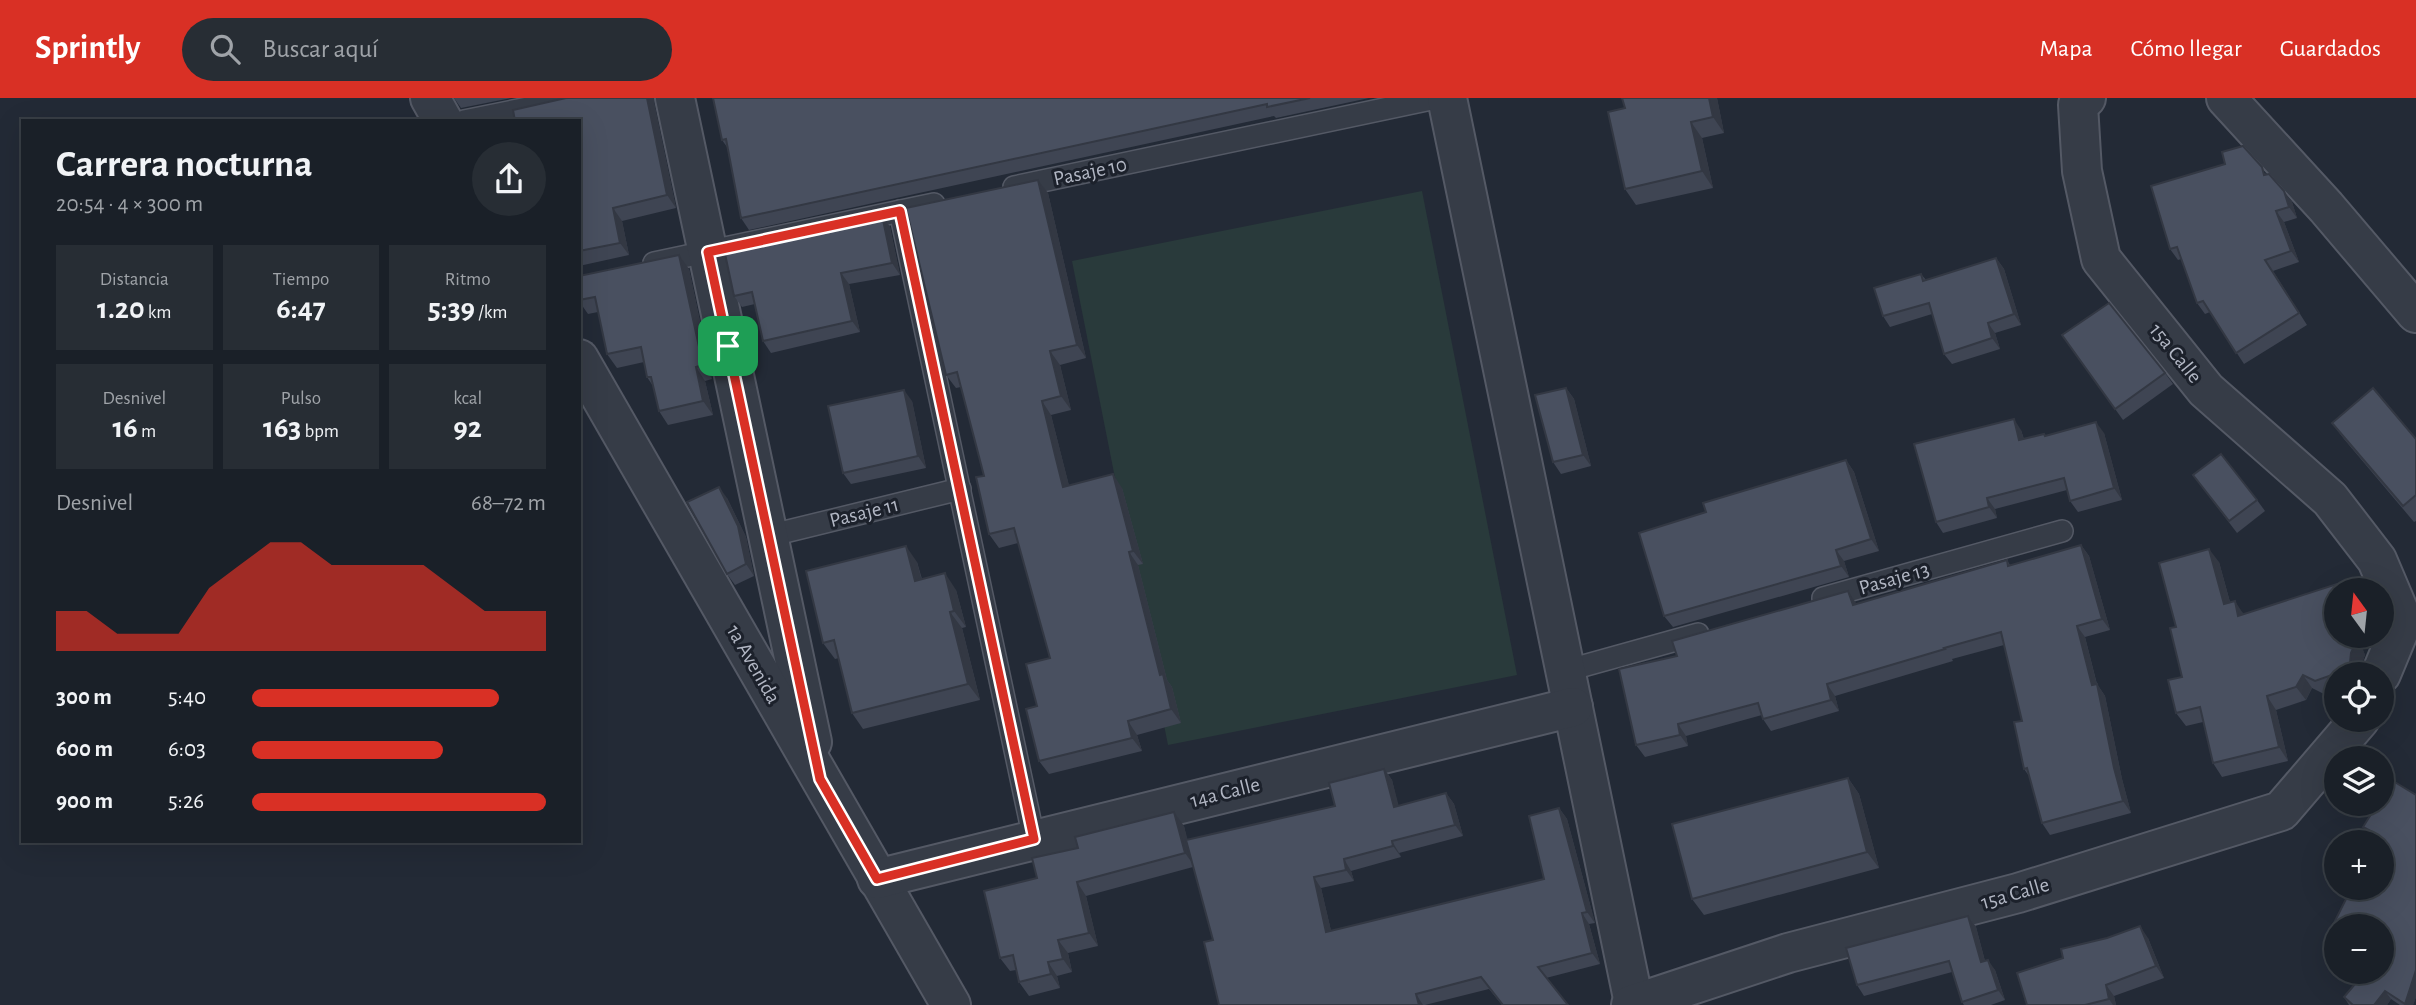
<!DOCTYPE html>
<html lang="es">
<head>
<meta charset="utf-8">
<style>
  :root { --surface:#1a2028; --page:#272d34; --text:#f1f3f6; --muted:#9fa3a8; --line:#383e45; --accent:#d93025 }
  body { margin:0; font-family:"Alegreya Sans",sans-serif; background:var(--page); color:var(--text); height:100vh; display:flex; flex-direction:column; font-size:26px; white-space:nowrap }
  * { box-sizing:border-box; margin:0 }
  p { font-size:23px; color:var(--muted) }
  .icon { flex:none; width:38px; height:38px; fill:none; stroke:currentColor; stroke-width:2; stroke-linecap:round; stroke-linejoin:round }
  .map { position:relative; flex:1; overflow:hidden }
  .details { position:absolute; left:21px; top:21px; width:560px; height:724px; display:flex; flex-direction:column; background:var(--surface); border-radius:0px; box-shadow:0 7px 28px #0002,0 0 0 2px var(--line) }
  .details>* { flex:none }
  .needle { width:46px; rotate:345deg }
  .fabs { position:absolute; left:2324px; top:480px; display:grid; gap:14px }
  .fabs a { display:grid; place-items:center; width:70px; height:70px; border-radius:50%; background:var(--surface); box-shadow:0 7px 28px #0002,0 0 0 2px var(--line); font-size:35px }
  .pin { position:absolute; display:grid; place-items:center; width:60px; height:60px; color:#fff; margin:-30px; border-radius:14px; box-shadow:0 4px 10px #0006 }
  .round { display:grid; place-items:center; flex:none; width:74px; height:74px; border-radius:37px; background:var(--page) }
  .overview { display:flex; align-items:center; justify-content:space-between; height:119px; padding:0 35px }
  h1 { font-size:38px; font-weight:600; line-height:52px }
  .stats { display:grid; grid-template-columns:repeat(3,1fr); gap:10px; height:119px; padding:7px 35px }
  .stats div { display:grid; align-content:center; border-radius:0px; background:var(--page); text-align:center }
  .stats b { font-size:30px; font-weight:600 }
  .stats small { font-size:19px; font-weight:400 }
  .stats p { font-size:19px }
  .chart { height:196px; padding:14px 35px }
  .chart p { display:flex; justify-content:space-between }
  .chart svg { width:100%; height:126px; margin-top:7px; fill:var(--accent); opacity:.7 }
  ul { padding:0 35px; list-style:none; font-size:23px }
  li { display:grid; grid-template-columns:112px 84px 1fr; align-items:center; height:52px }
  li i { height:18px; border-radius:9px; background:var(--accent) }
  header { display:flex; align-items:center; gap:42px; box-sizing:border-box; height:98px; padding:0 35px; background:var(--accent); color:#fff }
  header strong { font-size:33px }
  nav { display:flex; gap:38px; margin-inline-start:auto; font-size:24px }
  .search { width:490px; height:63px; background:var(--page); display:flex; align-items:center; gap:18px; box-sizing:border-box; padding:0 24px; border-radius:38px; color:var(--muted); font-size:26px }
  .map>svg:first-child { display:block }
  .green { fill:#293a3b }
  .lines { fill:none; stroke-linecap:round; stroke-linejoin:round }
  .lane-casing { stroke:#545965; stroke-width:24 }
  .street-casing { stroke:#545965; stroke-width:42 }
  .lane { stroke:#363c47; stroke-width:21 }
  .street { stroke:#363c47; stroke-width:38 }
  .wall { fill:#3f4553 }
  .shaded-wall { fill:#333843 }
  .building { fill:#495060; stroke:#333843; stroke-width:2 }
  .route-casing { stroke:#fff; stroke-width:14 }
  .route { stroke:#d93025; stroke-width:9 }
  .labels { text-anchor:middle; stroke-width:6; stroke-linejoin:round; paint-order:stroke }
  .street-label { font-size:21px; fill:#b1b6c3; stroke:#1c212b }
</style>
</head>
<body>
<header>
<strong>Sprintly</strong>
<div class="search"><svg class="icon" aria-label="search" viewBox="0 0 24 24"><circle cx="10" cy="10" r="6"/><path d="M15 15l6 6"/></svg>Buscar aquí</div>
<nav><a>Mapa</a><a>Cómo llegar</a><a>Guardados</a></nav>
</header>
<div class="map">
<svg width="2416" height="907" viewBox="0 0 2416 907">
  <rect width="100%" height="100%" fill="#232a36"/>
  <!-- green -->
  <polygon class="green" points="1422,93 1517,577 1168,647 1072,163"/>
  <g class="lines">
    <defs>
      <g id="lane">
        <polyline points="464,23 577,0"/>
        <polyline points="1014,89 1436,0"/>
        <polyline points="900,113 1034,741"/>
        <polyline points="654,165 934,106"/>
        <polyline points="768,438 960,391"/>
        <polyline points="1823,500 2062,433"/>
        <polyline points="1565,573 1698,536"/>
      </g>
      <g id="street">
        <polyline points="430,0 443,23"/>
        <polyline points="675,0 812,644"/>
        <polyline points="1447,0 1634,905"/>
        <polyline points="2086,0 2078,7 2082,73 2101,161 2206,292 2330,401 2377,462 2403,523 2381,576"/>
        <polyline points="2226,0 2326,109 2416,215"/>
        <polyline points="579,261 951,907"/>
        <polyline points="877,781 1573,609"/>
        <polyline points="1631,907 1788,855 2018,795 2281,713 2360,621"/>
      </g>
    </defs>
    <!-- lane casing -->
    <use href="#lane" class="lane-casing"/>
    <!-- street casing -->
    <use href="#street" class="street-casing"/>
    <!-- lane -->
    <use href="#lane" class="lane"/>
    <!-- street -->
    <use href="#street" class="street"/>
  </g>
  <!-- wall -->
  <g class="wall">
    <polygon points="454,0 511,0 461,10"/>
    <polygon points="566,0 654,0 654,5 676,110 622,123 629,157 579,168 579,23"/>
    <polygon points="713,0 1369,0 1276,20 1274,18 749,132 741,120 727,49 722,42"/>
    <polygon points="1717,0 1724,35 1702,40 1713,90 1636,107 1625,91 1608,14"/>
    <polygon points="2225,66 2267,76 2292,104 2297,120 2284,124 2299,164 2273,173 2307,227 2244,266 2210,214 2205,216 2197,205 2181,161 2178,162 2170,151"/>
    <polygon points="1048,95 1086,260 1060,267 1071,312 1051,317 1069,388 1122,390 1143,466 1138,467 1167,582 1172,589 1181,625 1137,637 1142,653 1049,676 1039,663 1037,608 1050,560 1018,445 999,450 989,436 984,378 961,289 956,290 946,277"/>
    <polygon points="882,117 890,129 900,177 849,186 860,234 771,255 763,243 755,206 742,209 734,198"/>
    <polygon points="1996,160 2004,171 2021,227 1995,235 2000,251 1952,266 1944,256 1932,216 1890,229 1883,218 1921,176 1926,182"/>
    <polygon points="689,171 712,281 705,283 713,317 668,327 659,313 653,288 647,279 644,264 617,270 607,256 598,214 588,216 579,203 579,178"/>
    <polygon points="2062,237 2165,275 2173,286 2123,322"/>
    <polygon points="1566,290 1574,301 1591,368 1561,376 1553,364"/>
    <polygon points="912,303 926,370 851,386 843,375"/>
    <polygon points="2332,325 2416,341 2416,423 2414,424 2344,341"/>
    <polygon points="2021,332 2024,341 2046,338 2104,335 2122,402 2078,414 2070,403 2067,392 1995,411 1997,420 1943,435 1936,424"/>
    <polygon points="1846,362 1854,374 1879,453 1844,463 1849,479 1673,529 1664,518 1706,414"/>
    <polygon points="2193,377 2257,402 2265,413 2237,435"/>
    <polygon points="727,400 746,439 754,478 735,487 727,476"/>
    <polygon points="2081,447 2089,458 2110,532 2085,539 2097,586 2105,598 2122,681 2131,715 2050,737 2042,725 2029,678 2024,671 2022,623 2004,547 1952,561 1953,563 1835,598 1839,613 1771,633 1763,621 1762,617 1686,638 1688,648 1645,659 1636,647 1677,558 1856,505 1857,506 2007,462 2010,467"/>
    <polygon points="917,464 922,481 956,492 966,529 962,530 980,602 863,631 852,615 839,560 835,561 823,545"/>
    <polygon points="2219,464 2230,504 2244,516 2337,486 2341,492 2336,492 2365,557 2361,568 2360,576 2336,576 2336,592 2324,596 2312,590 2306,602 2276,612 2288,663 2222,679 2213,665 2203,624 2186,628 2176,615 2182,579 2176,529"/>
    <polygon points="1384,671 1392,682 1398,708 1446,695 1454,706 1463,738 1399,755 1401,759 1351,773 1354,783 1321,790 1331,833 1544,781 1559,710 1567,721 1595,825 1589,826 1600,866 1546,880 1568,907 1502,907 1489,891 1425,907 1219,907 1213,842 1193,769 1086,798 1098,848 1068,855 1072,874 1057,878 1060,890 1029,898 1019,884 1016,872 1010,873 1000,860 1037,780 1184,728 1187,742 1335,708"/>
    <polygon points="1848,680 1859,696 1879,770 1704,817 1692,801"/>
    <polygon points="2378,705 2416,899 2413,907 2400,907 2391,901 2387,907 2349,907 2344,899 2382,873 2382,828 2336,828 2336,841 2330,833 2376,741 2369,738 2363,729"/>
    <polygon points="1968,818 1976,829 1985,863 1995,872 2005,902 1991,907 1964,907 1962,904 1952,874 1864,898 1857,887"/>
    <polygon points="2148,840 2164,880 2114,898 2116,907 2027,907"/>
  </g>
  <!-- shaded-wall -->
  <g class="shaded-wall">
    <polygon points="647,0 654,0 654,5 676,110 667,97"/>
    <polygon points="1709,0 1717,0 1724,35 1713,19"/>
    <polygon points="1691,24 1702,40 1713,90 1702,73"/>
    <polygon points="1038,82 1048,95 1086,260 1077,247"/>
    <polygon points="2284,93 2292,104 2297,120 2289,109"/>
    <polygon points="613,110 622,123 629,157 620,145"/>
    <polygon points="2276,113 2284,124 2299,164 2291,153"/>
    <polygon points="882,117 890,129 900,177 892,165"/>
    <polygon points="679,157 689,171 712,281 703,267"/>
    <polygon points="1996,160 2004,171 2021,227 2014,216"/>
    <polygon points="841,175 849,186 860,234 852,223"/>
    <polygon points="1988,225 1995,235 2000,251 1992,240"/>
    <polygon points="1050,253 1060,267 1071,312 1061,298"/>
    <polygon points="696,269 705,283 713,317 703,303"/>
    <polygon points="1566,290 1574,301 1591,368 1583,357"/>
    <polygon points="904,292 912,303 926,370 918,358"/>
    <polygon points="1042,303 1051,317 1073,403 1063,389"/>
    <polygon points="2014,321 2021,332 2027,353 2019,342"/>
    <polygon points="2096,324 2104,335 2122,402 2114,390"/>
    <polygon points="1846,362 1854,374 1879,453 1871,441"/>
    <polygon points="1113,376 1122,390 1143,466 1133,453"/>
    <polygon points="719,389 727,400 746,439 754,478 746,466"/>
    <polygon points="1987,400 1995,411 1997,420 1989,409"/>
    <polygon points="2081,447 2089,458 2110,532 2102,521"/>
    <polygon points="906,448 917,464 926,499 915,483"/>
    <polygon points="2209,451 2219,464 2234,519 2224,506"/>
    <polygon points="1836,452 1844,463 1849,479 1841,468"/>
    <polygon points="1129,454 1138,467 1167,582 1172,589 1181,625 1171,611 1160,577"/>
    <polygon points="945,475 956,492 966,529 954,513"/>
    <polygon points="1848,493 1856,505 1861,519 1853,507"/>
    <polygon points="2235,503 2244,517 2238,518"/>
    <polygon points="950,514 962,530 980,602 968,586"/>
    <polygon points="2077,528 2085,539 2099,595 2097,586 2105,598 2122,681 2131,715 2123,703 2092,587"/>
    <polygon points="2353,537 2358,537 2365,557 2361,568 2360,576 2356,576 2350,565"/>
    <polygon points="2303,577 2312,590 2306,602 2296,589"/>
    <polygon points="1827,586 1835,598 1839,613 1831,602"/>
    <polygon points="2267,598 2276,612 2288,663 2279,649"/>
    <polygon points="1128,623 1137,637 1142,653 1132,640"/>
    <polygon points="1678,626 1686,638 1688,648 1680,637"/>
    <polygon points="1384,671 1392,682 1402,720 1394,709"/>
    <polygon points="1848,680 1859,696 1879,770 1867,754"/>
    <polygon points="1446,695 1454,706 1463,738 1455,727"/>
    <polygon points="1559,710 1567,721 1595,825 1587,814"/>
    <polygon points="1174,714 1184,728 1195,769 1185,755"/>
    <polygon points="1392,743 1399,755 1401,759 1393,748"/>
    <polygon points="1344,761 1351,773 1354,783 1346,772"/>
    <polygon points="1314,779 1321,790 1334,845 1326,834"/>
    <polygon points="1077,784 1086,798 1098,848 1089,835"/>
    <polygon points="1582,815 1589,826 1600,866 1592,855"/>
    <polygon points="1968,818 1976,829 1988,875 1981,864"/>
    <polygon points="2140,828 2148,840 2164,880 2156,868"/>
    <polygon points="1058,842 1068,855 1072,874 1063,861"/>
    <polygon points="1988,862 1995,872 2005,902 1998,892"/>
    <polygon points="1048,864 1057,878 1060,890 1051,876"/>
    <polygon points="2416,872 2416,899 2413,907 2406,907 2405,906"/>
    <polygon points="2106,887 2114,898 2116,907 2113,907 2109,901"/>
    <polygon points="2385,893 2391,901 2387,907 2374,907"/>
    <polygon points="1416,896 1423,907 1419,907"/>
  </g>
  <!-- building -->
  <g class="building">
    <polygon points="566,0 647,0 667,97 613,110 620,145 579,153 579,23 515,23 513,12"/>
    <polygon points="713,0 1310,0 1267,9 1267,6 741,120 726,41 722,42"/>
    <polygon points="1622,0 1709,0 1713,19 1691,24 1702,73 1625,91 1608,14 1625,10"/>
    <polygon points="2243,48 2262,69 2264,77 2269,76 2284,93 2289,109 2276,113 2291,153 2265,162 2299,215 2236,255 2203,203 2197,205 2177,149 2170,151 2151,88 2225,66 2222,54"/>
    <polygon points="1038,82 1077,247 1050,253 1061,298 1042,303 1056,361 1063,389 1113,376 1133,453 1129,454 1160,577 1163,576 1171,611 1128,623 1132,640 1039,663 1026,611 1037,608 1026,566 1050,560 1014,430 989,436 976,379 984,378 957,274 946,277 906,110"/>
    <polygon points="882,117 892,165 841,175 852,223 763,243 752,194 734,198 724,151"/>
    <polygon points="679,157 703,267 696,269 703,303 659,313 651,279 647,279 641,249 607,256 595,199 579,202 579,178"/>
    <polygon points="1996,160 2014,216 1988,225 1992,240 1944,256 1929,205 1883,218 1874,190 1921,176 1923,183"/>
    <polygon points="2109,205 2165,275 2115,311 2062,237"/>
    <polygon points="1566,290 1583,357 1553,364 1535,297"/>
    <polygon points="2373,290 2416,341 2416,397 2403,408 2332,325"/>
    <polygon points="904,292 918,358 843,375 828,308"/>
    <polygon points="2014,321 2019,342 2044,336 2045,338 2096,324 2114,390 2070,403 2064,380 1987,400 1989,409 1936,424 1914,346"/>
    <polygon points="2221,356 2257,402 2229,423 2193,377"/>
    <polygon points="1846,362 1871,441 1836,452 1841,468 1664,518 1639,435 1706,414 1703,405"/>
    <polygon points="719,389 738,428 746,466 727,476 687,404"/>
    <polygon points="2081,447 2102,521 2077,528 2092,587 2097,586 2114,670 2123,703 2042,725 2027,670 2024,671 2014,624 2022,623 2001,534 1944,550 1945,551 1827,586 1831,602 1763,621 1758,605 1678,626 1680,637 1636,647 1619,571 1677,558 1672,543 1848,493 1853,507 2007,462 2008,468"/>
    <polygon points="906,448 915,483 945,475 954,513 950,514 968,586 852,615 834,542 823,545 806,473"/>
    <polygon points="2209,451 2224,506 2235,503 2238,518 2337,486 2339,492 2336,492 2336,537 2353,537 2356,544 2351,555 2350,565 2352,570 2315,583 2303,577 2296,589 2267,598 2279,649 2213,665 2200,609 2176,615 2168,582 2182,579 2170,530 2176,529 2159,465"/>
    <polygon points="1384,671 1394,709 1446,695 1455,727 1392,743 1393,748 1344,761 1346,772 1314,779 1326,834 1544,781 1529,718 1559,710 1587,814 1582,815 1592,855 1538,869 1568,907 1503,907 1481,879 1416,896 1419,907 1219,907 1204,844 1213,842 1186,742 1335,708 1329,685"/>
    <polygon points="1848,680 1867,754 1692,801 1672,726"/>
    <polygon points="2393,683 2416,697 2416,872 2405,906 2385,893 2374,907 2353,907 2344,899 2366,873 2382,873 2382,828 2336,828 2336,836 2330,833 2352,789 2382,789 2382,744 2375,744 2378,737 2363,729 2378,705 2382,705 2382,700"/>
    <polygon points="1174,714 1185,755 1077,784 1089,835 1058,842 1063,861 1048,864 1051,876 1019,884 1013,857 1000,860 984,793 1037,780 1032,760 1078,750 1075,739"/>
    <polygon points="1968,818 1981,864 1988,862 1998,892 1962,904 1949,863 1857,887 1846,850"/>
    <polygon points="2140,828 2156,868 2106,887 2109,901 2085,907 2027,907 2017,875 2063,860 2061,851 2107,840"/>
  </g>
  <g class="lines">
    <defs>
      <polygon id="route" points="900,113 1034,741 877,781 820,681 708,154"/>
    </defs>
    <!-- route casing -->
    <use href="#route" class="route-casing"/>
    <!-- route -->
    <use href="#route" class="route"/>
  </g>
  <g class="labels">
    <!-- street labels -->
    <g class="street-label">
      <text transform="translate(1090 73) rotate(-12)" y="7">Pasaje 10</text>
      <text transform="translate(2176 255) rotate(51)" y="7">15a Calle</text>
      <text transform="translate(864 414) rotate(-14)" y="7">Pasaje 11</text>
      <text transform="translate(1894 480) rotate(-16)" y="7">Pasaje 13</text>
      <text transform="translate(754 566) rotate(60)" y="7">1a Avenida</text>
      <text transform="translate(1225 694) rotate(-14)" y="7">14a Calle</text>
      <text transform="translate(2015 795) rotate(-16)" y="7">15a Calle</text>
    </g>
  </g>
</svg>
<div class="fabs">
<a><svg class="needle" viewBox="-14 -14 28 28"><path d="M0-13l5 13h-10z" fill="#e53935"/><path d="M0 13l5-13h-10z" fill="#9fa3a8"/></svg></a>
<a><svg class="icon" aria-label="locate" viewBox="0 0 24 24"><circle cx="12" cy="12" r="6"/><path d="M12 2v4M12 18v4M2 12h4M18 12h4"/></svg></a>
<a><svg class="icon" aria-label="layers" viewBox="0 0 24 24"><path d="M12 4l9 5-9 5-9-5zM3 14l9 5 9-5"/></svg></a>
<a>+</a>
<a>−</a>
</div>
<div class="pin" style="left:728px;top:248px;background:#1e9e55"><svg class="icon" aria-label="arrive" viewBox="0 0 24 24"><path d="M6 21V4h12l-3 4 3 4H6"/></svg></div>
<section class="details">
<div class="overview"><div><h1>Carrera nocturna</h1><p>20:54 · 4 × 300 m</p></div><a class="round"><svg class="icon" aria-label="share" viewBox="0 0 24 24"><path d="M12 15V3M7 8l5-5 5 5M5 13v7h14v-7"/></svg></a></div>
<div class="stats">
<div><p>Distancia</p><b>1.20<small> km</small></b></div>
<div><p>Tiempo</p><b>6:47</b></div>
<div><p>Ritmo</p><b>5:39<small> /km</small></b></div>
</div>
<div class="stats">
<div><p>Desnivel</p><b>16<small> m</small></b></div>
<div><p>Pulso</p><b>163<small> bpm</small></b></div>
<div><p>kcal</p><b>92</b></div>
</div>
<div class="chart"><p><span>Desnivel</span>68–72 m</p>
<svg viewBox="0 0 160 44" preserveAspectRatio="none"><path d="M0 44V30L10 30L20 38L30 38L40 38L50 22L60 14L70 6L80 6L90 14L100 14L110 14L120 14L130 22L140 30L150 30L160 30V44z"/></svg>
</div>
<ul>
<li><b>300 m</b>5:40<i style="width:84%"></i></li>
<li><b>600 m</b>6:03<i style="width:65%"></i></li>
<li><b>900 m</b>5:26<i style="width:100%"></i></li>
</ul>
</section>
</div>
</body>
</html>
